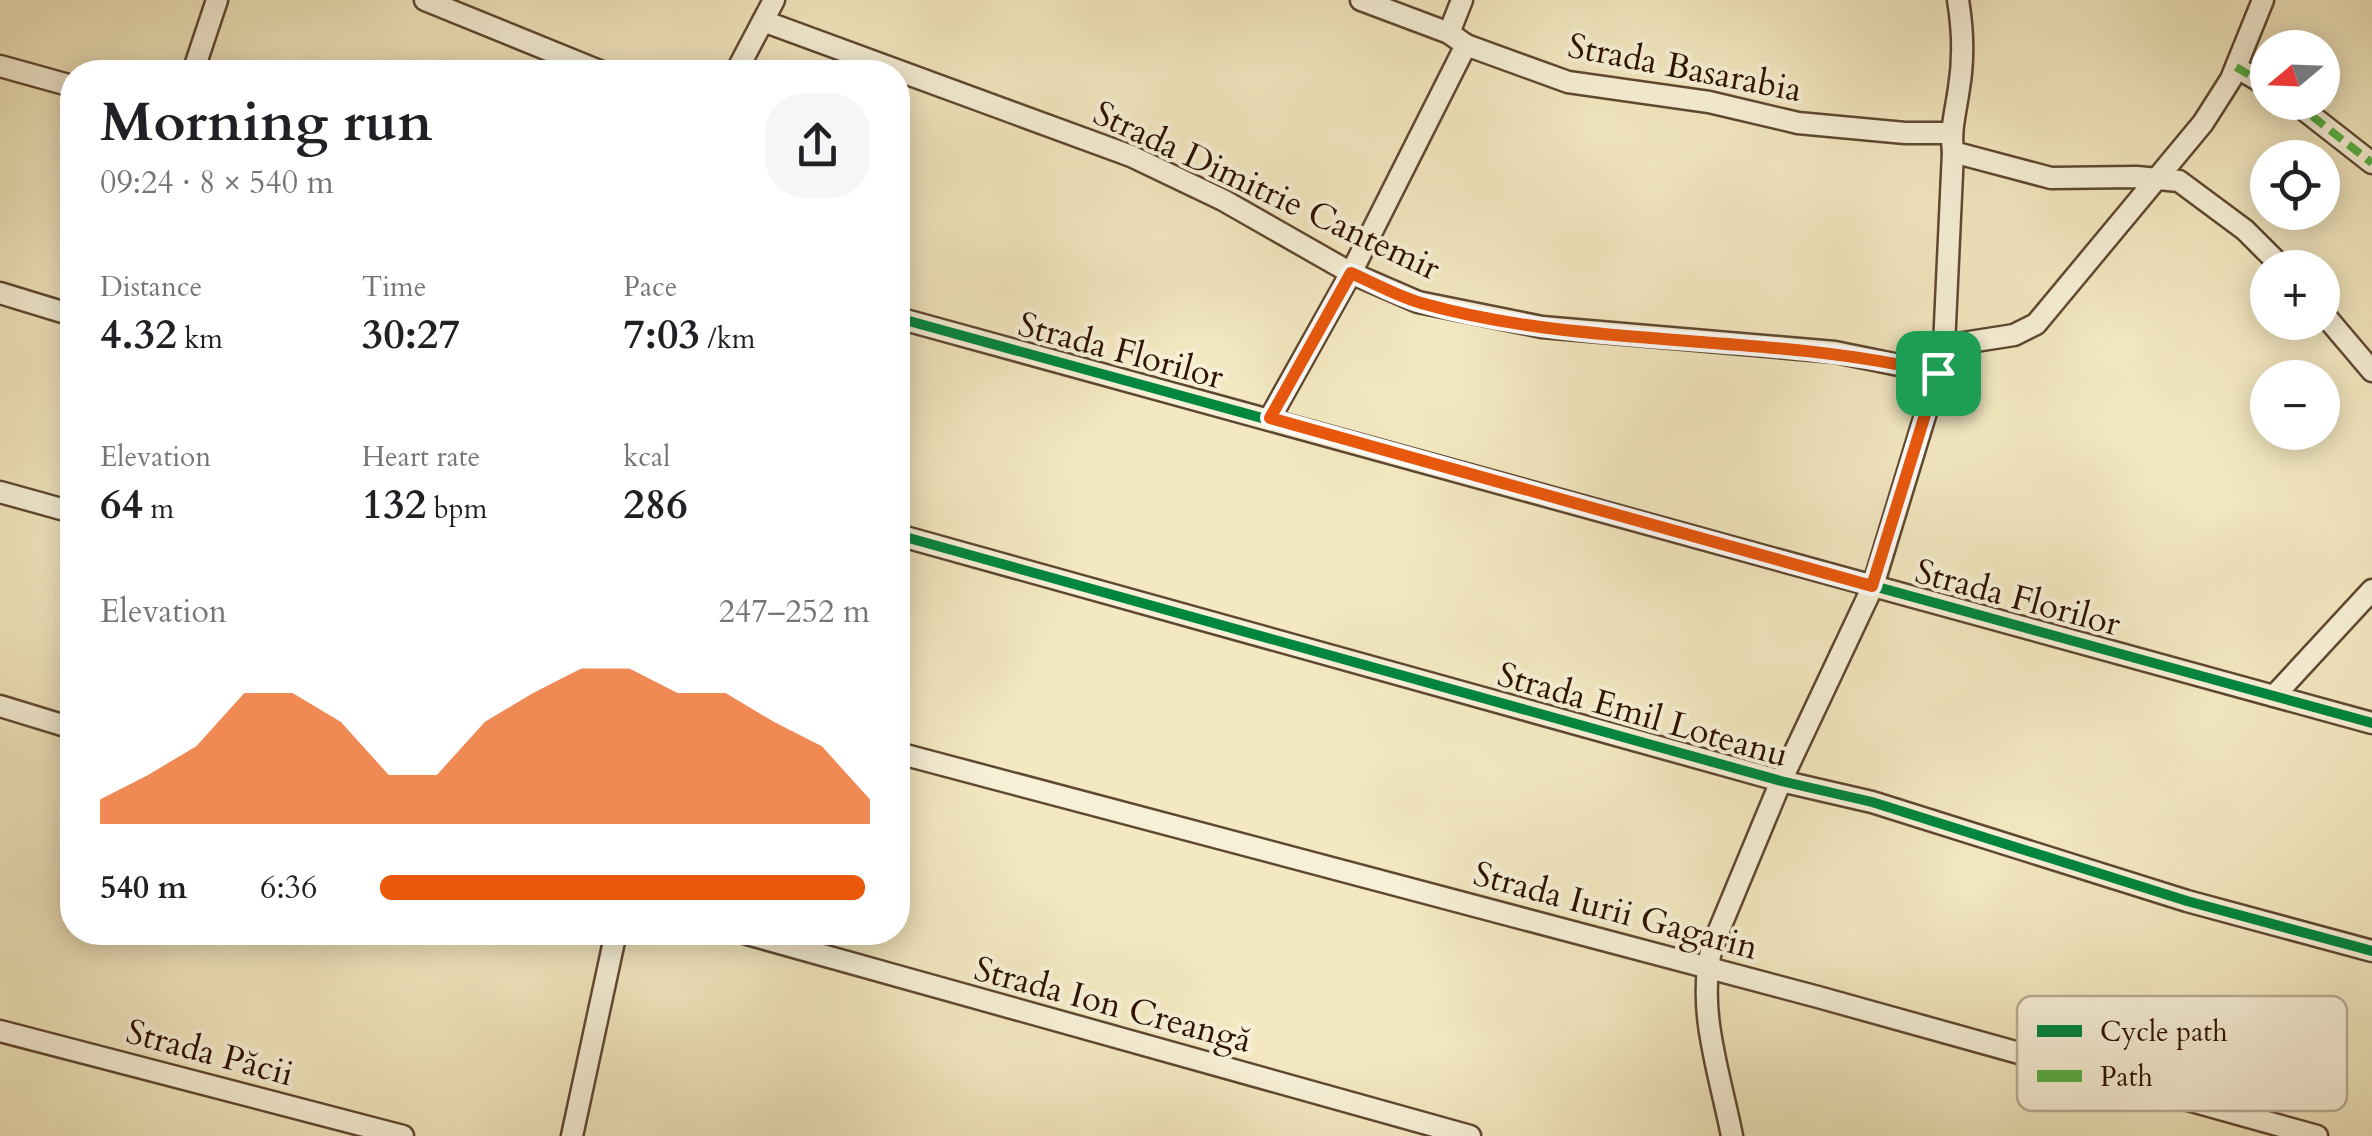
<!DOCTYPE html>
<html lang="en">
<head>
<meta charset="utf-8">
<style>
  :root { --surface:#fff; --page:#f6f6f6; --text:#202124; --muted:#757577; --accent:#ea580c }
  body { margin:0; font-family:Cardo,serif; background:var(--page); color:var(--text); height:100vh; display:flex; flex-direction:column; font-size:38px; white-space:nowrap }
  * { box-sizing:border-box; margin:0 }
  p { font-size:32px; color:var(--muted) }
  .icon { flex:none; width:55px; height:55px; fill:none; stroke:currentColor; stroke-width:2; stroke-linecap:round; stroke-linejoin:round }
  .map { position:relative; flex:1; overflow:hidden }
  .sheet { position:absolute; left:60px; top:60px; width:850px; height:885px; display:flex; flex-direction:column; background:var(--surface); border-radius:40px; box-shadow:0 5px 25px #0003 }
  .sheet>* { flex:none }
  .needle { width:65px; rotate:251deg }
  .tools { position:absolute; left:2250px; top:30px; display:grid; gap:20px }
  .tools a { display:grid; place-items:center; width:90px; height:90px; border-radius:50%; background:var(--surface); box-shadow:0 5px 25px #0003; font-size:50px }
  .pin { position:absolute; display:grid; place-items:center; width:85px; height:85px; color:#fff; margin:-42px; border-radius:20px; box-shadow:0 5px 15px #0006 }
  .round { display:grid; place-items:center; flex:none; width:105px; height:105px; border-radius:40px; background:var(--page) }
  .summary { display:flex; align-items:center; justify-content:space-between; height:170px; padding:0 40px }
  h1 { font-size:55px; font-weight:600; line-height:75px }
  .figures { display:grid; grid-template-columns:repeat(3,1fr); gap:15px; height:170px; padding:10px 40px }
  .figures div { display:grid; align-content:center }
  .figures b { font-size:42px; font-weight:600 }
  .figures small { font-size:28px; font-weight:400 }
  .figures p { font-size:28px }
  .chart { height:280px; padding:20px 40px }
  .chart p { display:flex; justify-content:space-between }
  .chart svg { width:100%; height:180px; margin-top:10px; fill:var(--accent); opacity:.7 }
  ul { padding:0 40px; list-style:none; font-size:32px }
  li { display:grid; grid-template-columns:160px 120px 1fr; align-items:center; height:75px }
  li i { height:25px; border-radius:12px; background:var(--accent) }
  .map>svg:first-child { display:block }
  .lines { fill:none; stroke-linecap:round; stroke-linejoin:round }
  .minor-casing { stroke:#5f4830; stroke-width:25 }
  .minor { stroke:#f7f0d7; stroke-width:20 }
  .quiet { stroke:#56b143; stroke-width:8; stroke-dasharray:15 8; stroke-linecap:butt }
  .cycleway-casing { stroke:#f7f0d7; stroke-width:16 }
  .cycleway { stroke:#00873e; stroke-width:10 }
  .route-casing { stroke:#fff; stroke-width:20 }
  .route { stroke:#ea580c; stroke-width:12 }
  .labels { text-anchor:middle; stroke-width:8; stroke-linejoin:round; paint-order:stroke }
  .street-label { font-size:35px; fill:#2e1200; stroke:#f7f0d7 }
  .key { fill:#f7f0d7; stroke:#bbad96; stroke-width:2.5 }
  .key-label { font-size:28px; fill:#2e1200 }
</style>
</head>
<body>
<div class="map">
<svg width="2372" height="1136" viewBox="0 0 2372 1136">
  <rect width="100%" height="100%" fill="#f3e8c1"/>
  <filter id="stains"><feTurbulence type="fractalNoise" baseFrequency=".002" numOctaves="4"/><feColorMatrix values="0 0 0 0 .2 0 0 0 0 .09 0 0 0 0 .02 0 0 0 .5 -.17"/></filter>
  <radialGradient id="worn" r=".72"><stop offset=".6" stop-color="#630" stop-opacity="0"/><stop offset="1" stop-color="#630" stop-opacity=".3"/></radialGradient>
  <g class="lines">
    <defs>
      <g id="minor">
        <polyline points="425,0 602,72"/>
        <polyline points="1361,0 1449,33 1466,45 1568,82 1709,102 1798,123 1905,133 1950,133"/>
        <polyline points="763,21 1131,156 1223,200 1351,273 1418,302 1542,327 1835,352 1938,373"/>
        <polyline points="1449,33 1462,0"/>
        <polyline points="0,66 72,86"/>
        <polyline points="2236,67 2268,86"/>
        <polyline points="193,72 217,0"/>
        <polyline points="736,72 774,0"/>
        <polyline points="2294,102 2372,163"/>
        <polyline points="1953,152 2051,178 2137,177 2179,181 2245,230 2283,268"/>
        <polyline points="0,293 72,315"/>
        <polyline points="2322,312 2372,371"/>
        <polyline points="898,318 2372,723"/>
        <polyline points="1944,346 2014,335 2036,324 2203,123 2231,79 2263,0"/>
        <polyline points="1270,418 1351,273 1466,45"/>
        <polyline points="0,492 72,512"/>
        <polyline points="898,535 1781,781 1872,802 2187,901 2372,951"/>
        <polyline points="2274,696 2372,590"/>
        <polyline points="0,706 72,728"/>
        <polyline points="898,753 1818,997 2317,1136"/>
        <polyline points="740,932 1470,1136"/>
        <polyline points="0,1031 403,1136"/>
        <polyline points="572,1136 616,932"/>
        <path d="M1732,1136C1720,1074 1696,1009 1712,947L1781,781L1873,586L1938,373L1944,346L1953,152C1950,129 1956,111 1959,88C1964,58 1963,30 1958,0"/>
      </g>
    </defs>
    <!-- minor casing -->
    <use href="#minor" class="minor-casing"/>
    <!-- minor -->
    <use href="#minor" class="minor"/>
    <!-- quiet -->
    <g class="quiet">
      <polyline points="2236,67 2268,86"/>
      <polyline points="2294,102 2372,163"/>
    </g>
    <defs>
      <g id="cycleway">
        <polyline points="898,318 2372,723"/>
        <polyline points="898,535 1781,781 1872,802 2187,901 2372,951"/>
      </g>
    </defs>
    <!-- cycleway casing -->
    <use href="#cycleway" class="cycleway-casing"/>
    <!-- cycleway -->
    <use href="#cycleway" class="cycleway"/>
  </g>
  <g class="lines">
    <defs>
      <path id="route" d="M1351,273C1374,283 1397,296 1421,303C1587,350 1768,332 1938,373L1872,586L1270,418Z"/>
    </defs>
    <!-- route casing -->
    <use href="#route" class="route-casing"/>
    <!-- route -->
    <use href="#route" class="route"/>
  </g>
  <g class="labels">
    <!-- street labels -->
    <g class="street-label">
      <text transform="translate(1685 67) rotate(11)" y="12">Strada Basarabia</text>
      <text transform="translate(1267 190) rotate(25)" y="12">Strada Dimitrie Cantemir</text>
      <text transform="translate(1121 350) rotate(15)" y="12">Strada Florilor</text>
      <text transform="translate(2018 597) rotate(15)" y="12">Strada Florilor</text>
      <text transform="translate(1643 714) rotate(16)" y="12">Strada Emil Loteanu</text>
      <text transform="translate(1616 910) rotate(15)" y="12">Strada Iurii Gagarin</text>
      <text transform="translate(1113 1004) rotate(15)" y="12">Strada Ion Creangă</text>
      <text transform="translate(210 1052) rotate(15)" y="12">Strada Păcii</text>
    </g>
  </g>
  <!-- legend -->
  <rect x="2017" y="996" width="330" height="115" rx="15" class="key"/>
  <rect x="2037" y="1025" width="45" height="12" fill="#00873e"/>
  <rect x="2037" y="1070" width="45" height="12" fill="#56b143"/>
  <g class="key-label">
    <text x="2100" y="1041">Cycle path</text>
    <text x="2100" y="1086">Path</text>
  </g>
  <rect width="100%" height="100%" filter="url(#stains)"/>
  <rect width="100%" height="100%" fill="url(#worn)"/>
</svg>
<div class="tools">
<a><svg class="needle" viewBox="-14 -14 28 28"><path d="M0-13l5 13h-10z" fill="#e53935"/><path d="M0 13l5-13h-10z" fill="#757577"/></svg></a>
<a><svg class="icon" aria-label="locate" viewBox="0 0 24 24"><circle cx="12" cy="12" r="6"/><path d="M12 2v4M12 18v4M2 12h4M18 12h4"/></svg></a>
<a>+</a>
<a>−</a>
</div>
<div class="pin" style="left:1938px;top:373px;background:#1e9e55"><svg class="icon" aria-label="arrive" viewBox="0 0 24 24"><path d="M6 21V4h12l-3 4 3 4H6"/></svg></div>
<section class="sheet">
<div class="summary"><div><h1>Morning run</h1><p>09:24 · 8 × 540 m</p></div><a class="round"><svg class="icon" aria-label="share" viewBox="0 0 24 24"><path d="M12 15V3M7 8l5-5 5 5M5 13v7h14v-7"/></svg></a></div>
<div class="figures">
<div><p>Distance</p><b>4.32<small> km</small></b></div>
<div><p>Time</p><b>30:27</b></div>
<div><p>Pace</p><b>7:03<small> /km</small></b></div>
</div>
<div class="figures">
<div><p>Elevation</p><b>64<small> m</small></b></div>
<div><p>Heart rate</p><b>132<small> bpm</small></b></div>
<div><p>kcal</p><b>286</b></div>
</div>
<div class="chart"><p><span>Elevation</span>247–252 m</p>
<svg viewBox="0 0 160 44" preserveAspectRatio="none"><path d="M0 44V38L10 32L20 25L30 12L40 12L50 19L60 32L70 32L80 19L90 12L100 6L110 6L120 12L130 12L140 19L150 25L160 38V44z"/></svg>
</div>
<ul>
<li><b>540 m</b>6:36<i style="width:99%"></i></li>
</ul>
</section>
</div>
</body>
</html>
